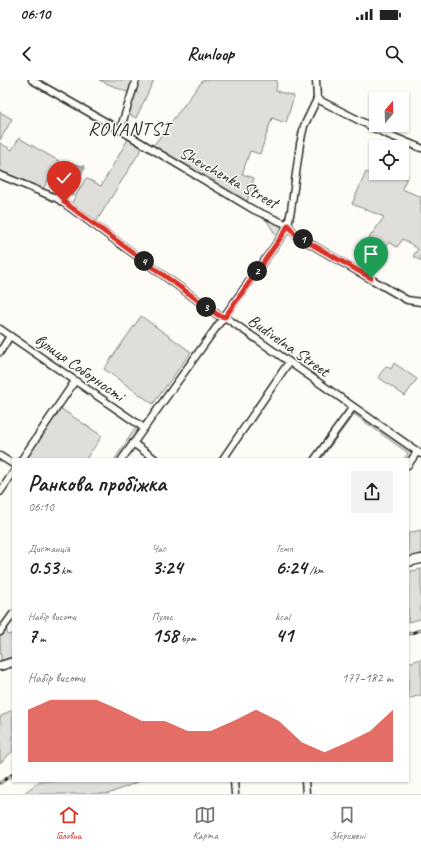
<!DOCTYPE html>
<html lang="uk">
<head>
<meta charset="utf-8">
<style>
  :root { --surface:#fff; --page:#f2f2f2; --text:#222; --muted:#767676; --line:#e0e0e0; --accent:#d93025 }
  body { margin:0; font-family:Caveat,sans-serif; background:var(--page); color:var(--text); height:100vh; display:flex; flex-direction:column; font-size:15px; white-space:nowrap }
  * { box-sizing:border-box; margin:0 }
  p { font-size:13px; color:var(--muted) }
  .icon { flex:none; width:22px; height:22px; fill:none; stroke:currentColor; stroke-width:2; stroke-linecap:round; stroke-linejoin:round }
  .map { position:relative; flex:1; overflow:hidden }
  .sheet { position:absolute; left:12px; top:378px; width:397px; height:324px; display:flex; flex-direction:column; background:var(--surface); border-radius:0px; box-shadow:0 1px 3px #0004 }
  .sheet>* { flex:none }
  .needle { width:26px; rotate:19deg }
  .tools { position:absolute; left:369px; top:12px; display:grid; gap:8px }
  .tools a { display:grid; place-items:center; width:40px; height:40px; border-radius:0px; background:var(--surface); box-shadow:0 1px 3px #0004; font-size:20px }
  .pin { position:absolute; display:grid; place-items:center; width:34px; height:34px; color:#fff; margin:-41px -17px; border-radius:50% 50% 50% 0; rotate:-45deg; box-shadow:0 0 4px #0007 }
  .pin .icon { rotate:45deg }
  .km { position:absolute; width:20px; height:20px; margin:-10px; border-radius:50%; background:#222; color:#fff; font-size:11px; line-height:20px; text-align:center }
  .round { display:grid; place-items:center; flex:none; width:42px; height:42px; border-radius:0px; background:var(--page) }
  .summary { display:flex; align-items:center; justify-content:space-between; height:68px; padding:0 16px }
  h1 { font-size:22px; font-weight:600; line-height:30px }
  .figures { display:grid; grid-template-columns:repeat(3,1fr); gap:6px; height:68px; padding:4px 16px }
  .figures div { display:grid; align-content:center }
  .figures b { font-size:20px; font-weight:600 }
  .figures small { font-size:11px; font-weight:400 }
  .figures p { font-size:11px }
  .chart { height:112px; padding:8px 16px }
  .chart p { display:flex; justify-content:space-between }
  .chart svg { width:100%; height:72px; margin-top:4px; fill:var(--accent); opacity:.7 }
  .status { display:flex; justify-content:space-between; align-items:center; height:28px; padding:0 20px; background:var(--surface); direction:ltr }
  .status svg { height:11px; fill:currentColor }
  header { display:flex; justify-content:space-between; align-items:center; height:52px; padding:0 16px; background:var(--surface); font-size:18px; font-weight:600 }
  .tabs { display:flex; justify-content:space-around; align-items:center; height:56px; border-top:1px solid var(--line); background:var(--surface); font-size:11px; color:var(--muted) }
  .tabs a { display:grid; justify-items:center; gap:2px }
  .tabs .current { color:var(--accent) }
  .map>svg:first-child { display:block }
  .green { fill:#dfdeda; stroke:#858482 }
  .water { fill:#b5b4b1; stroke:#7e7d7b }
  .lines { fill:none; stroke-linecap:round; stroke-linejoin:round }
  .minor-casing { stroke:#2b2b2b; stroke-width:9 }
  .major-casing { stroke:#2b2b2b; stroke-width:11 }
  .minor { stroke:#fdfcf7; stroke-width:6 }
  .major { stroke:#fdfcf7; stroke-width:8 }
  .rail-casing { stroke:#2b2b2b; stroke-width:3 }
  .rail { stroke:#fdfcf7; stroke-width:1.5; stroke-dasharray:4.5; stroke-linecap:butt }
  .route-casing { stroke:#fff; stroke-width:8 }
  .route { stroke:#d93025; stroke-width:5 }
  .labels { text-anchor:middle; stroke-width:3; stroke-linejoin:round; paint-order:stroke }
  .street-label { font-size:17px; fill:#2b2b2b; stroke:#fdfcf7 }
  .quarter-label { font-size:19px; letter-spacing:1px; fill:#2b2b2b; stroke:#fdfcf7 }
</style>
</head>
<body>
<div class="status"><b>06:10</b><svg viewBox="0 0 49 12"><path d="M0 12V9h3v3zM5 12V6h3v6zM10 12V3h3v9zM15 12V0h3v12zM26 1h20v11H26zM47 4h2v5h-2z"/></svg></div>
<header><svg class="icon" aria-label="back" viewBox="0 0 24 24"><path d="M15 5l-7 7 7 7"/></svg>Runloop<svg class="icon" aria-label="search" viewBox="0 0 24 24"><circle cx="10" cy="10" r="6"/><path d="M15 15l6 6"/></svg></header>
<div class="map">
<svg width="421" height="714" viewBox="0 0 421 714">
  <rect width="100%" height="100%" fill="#fdfcf7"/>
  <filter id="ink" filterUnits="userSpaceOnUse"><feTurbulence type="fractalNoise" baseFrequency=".025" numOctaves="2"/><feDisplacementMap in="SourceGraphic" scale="8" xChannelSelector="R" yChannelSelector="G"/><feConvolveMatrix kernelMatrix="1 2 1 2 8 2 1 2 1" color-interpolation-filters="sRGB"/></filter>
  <g filter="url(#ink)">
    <!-- green -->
    <g class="green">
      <polygon points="99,0 133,0 129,13"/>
      <polygon points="139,0 154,0 136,38 128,34"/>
      <polygon points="203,0 277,0 276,11 294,16 286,43 272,38 260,74 250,71 242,94 254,98 247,122 153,66"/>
      <polygon points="0,32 12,39 0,60"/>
      <polygon points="19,58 59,81 43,109 0,92 0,63 12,70"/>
      <polygon points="128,59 142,68 96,142 71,124 86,98 101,106"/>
      <polygon points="366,92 382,99 385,93 402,92 408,95 402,109 421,117 420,126 421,127 421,181 413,176 418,169 403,159 397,167 389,162 385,168 369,158 384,137 352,124"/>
      <polygon points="265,138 276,141 280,144 282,150 277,157"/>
      <polygon points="141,236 191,272 153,324 104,289"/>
      <polygon points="394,283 417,299 405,316 378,297 386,286 391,289"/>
      <polygon points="60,328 102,356 86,379 26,379"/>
      <polygon points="353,329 414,372 408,380 408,379 404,379 408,373 354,334 321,379 317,379"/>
      <polygon points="136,347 139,349 119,379 115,379"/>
      <polygon points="421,450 421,475 408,479 408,453"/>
      <polygon points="421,489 421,539 408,542 408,492"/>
      <polygon points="6,549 8,555 13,554 13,579 1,582 0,557"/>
      <polygon points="421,579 421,615 408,619 408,583"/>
      <polygon points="13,629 13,671 0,683 0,637"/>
      <polygon points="40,701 140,701 108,714 23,714"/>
    </g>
    <!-- water -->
    <g class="water">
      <polygon points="73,84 84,86 85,88 79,98 73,99 66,93"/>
      <polygon points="65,99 78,107 72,116 65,109 62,103"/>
    </g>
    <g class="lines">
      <defs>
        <g id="minor">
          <polyline points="32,0 120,50 254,130 288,145 297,156 407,220 421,222"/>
          <polyline points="317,19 384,53 421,68"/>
          <polyline points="120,50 136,0"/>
          <polyline points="0,95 56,118 64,123 218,235 225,237 421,374"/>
          <polyline points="0,249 144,348"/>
          <polyline points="0,272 10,256"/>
          <polyline points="133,363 155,379"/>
          <polyline points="0,376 13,384"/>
          <polyline points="22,379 75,301"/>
          <polyline points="122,379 284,153 288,145 291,130 300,64 304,46 317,19 316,0"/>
          <polyline points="223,379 289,282"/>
          <polyline points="315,379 353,327"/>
          <polyline points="408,385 417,372"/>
          <polyline points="0,412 13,393"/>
          <polyline points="0,552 13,534"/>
          <polyline points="234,701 235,714"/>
          <polyline points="305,701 306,714"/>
        </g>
        <g id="major">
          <polyline points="408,482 421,479"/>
          <polyline points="0,586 13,582"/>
        </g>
      </defs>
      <!-- minor casing -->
      <use href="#minor" class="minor-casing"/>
      <!-- major casing -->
      <use href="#major" class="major-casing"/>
      <!-- minor -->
      <use href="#minor" class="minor"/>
      <!-- major -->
      <use href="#major" class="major"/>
      <defs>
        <g id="rail">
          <polyline points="408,554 421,550"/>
          <polyline points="0,703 13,694"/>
        </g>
      </defs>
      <!-- rail casing -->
      <use href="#rail" class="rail-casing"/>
      <!-- rail -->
      <use href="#rail" class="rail"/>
    </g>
  </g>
  <g class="lines" filter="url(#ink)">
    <defs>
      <polyline id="route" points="64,122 218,235 225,237 284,153 288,145 297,156 371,198"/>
    </defs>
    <!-- route casing -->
    <use href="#route" class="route-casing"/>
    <!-- route -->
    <use href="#route" class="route"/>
  </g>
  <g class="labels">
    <!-- street labels -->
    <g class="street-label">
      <text transform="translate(229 97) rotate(29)" y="6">Shevchenka Street</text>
      <text transform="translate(289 265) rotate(35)" y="6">Budivelna Street</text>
      <text transform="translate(80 287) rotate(35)" y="6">вулиця Соборності</text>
    </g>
    <!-- quarter labels -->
    <g class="quarter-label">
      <text x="129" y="55">ROVANTSI</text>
    </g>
  </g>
</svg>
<div class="tools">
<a><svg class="needle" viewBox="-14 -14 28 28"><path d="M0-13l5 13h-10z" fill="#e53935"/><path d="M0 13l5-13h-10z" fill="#767676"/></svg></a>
<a><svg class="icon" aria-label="locate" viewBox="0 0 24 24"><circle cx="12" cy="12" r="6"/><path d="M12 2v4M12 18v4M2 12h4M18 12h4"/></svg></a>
</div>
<div class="pin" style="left:371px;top:198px;background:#1e9e55"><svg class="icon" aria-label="arrive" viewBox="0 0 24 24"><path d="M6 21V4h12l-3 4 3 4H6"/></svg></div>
<div class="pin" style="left:64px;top:122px;background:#d93025"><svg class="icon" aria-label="check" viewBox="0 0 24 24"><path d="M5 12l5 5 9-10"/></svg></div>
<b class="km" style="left:303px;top:159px">1</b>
<b class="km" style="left:257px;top:191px">2</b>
<b class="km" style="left:206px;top:227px">3</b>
<b class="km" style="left:144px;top:181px">4</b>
<section class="sheet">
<div class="summary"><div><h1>Ранкова пробіжка</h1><p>06:10</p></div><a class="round"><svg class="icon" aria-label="share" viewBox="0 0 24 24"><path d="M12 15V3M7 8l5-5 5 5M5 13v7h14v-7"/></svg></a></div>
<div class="figures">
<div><p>Дистанція</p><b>0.53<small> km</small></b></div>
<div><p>Час</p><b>3:24</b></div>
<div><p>Темп</p><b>6:24<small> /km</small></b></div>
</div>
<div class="figures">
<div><p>Набір висоти</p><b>7<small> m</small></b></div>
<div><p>Пульс</p><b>158<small> bpm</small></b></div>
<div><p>kcal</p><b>41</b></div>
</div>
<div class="chart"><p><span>Набір висоти</span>177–182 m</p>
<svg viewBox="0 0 160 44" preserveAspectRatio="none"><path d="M0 44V12L10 6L20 6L30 6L40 12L50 19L60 19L70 25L80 25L90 19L100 12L110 19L120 32L130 38L140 32L150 25L160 12V44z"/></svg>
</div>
</section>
</div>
<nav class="tabs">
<a class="current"><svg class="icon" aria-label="home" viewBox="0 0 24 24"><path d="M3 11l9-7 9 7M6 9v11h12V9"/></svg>Головна</a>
<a><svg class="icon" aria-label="map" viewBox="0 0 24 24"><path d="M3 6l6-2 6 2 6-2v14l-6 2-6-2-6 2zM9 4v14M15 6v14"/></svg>Карта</a>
<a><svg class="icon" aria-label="saved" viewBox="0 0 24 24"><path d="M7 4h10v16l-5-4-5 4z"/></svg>Збережені</a>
</nav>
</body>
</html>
